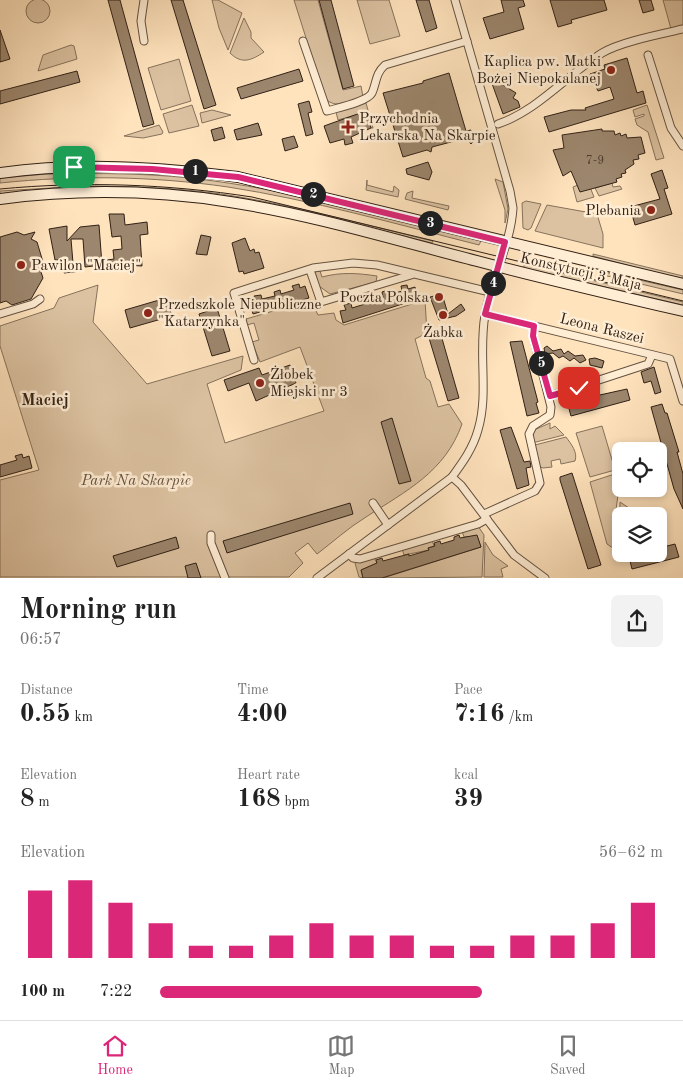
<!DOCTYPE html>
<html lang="en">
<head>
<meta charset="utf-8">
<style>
  :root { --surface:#fff; --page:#f2f2f2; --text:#222; --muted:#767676; --line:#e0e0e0; --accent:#db2777 }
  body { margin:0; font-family:"Old Standard TT",serif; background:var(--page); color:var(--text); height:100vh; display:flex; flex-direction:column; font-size:19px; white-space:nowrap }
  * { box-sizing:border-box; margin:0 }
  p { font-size:16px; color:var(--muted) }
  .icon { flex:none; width:28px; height:28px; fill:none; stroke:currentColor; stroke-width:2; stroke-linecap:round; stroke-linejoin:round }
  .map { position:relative; height:578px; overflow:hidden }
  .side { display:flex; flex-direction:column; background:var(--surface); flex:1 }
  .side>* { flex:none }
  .buttons { position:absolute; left:612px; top:442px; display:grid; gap:10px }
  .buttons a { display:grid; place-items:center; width:55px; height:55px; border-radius:8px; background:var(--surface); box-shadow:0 2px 8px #0003; font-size:25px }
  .pin { position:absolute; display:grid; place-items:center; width:42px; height:42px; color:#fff; margin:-21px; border-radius:10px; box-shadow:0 2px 8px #0006 }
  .km { position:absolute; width:25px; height:25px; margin:-12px; border-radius:50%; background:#222; color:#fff; font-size:14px; line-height:25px; text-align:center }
  .round { display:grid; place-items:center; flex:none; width:52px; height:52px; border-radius:8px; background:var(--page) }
  .overview { display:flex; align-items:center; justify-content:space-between; height:85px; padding:0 20px }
  h1 { font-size:28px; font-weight:600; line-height:38px }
  .metrics { display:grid; grid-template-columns:repeat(3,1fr); gap:8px; height:85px; padding:5px 20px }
  .metrics div { display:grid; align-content:center }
  .metrics b { font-size:25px; font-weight:600 }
  .metrics small { font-size:14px; font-weight:400 }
  .metrics p { font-size:14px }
  .chart { height:140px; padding:10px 20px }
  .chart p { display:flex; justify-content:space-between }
  .chart svg { width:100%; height:90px; margin-top:5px; stroke:var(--accent); stroke-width:6 }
  ul { padding:0 20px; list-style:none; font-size:16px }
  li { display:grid; grid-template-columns:80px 60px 1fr; align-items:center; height:38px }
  li i { height:12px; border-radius:6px; background:var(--accent) }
  .dock { display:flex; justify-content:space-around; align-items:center; height:70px; border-top:1px solid var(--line); background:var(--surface); font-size:14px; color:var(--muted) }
  .dock a { display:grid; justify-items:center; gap:2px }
  .dock .current { color:var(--accent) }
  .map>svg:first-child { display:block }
  .green { fill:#dcc2a1; stroke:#86725c }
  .building { fill:#9c866d; stroke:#312116 }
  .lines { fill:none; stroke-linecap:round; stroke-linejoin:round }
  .street-casing { stroke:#645240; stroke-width:9 }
  .secondary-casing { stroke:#312116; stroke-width:12 }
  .street { stroke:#ffedd4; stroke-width:7 }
  .secondary { stroke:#ffedd4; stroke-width:10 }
  .tram { stroke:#312116; stroke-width:1 }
  .route-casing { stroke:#fff; stroke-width:10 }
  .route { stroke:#db2777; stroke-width:6 }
  .poi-dot { fill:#8f2418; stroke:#ffedd4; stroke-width:2 }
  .labels { text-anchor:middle; stroke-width:5; stroke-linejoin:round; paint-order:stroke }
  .number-label { font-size:12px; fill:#4c3a2c }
  .poi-label { font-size:15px; fill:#312116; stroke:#ffedd4; text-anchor:start }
  .street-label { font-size:15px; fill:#312116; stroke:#ffedd4 }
  .park-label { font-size:15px; font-style:italic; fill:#645140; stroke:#ffedd4 }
  .neighbourhood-label { font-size:16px; font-weight:bold; fill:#312116; stroke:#ffedd4 }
</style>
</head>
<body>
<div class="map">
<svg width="683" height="578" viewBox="0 0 683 578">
  <rect width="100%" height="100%" fill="#ffe3bd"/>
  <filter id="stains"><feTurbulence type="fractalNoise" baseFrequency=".004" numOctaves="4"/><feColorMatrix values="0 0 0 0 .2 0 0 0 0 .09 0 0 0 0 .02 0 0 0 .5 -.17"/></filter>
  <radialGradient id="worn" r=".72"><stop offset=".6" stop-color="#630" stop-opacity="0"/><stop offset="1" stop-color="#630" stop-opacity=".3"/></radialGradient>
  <!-- green -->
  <g class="green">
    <circle cx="38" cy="11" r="12"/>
    <polygon points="212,0 218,0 242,13 228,50 219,28"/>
    <path d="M294,0H318L343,90L361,86L363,97C351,101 335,110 325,98Z"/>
    <polygon points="357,0 389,0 400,36 370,44"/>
    <polygon points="663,0 683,0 683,26 671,29"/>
    <path d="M244,18L251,32V38L264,52C252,60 242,65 230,53Z"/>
    <polygon points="71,45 74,46 77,59 38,71 43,55"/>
    <polygon points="179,59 191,101 161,110 148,68"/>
    <polygon points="366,103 373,128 371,128 366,112 338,120 336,112"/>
    <polygon points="192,105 199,126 169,133 163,114"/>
    <polygon points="647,105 664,158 656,160 648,132 637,125 635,119 644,116 644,114 635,117 633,110"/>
    <polygon points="212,110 231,115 202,123 200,113"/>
    <polygon points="159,125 163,132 162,134 143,138 124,136"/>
    <path d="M47,174C103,173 159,173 214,181C304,193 392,219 481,241L479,245C396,224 312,200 228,187C152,176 76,175 0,183V178Z"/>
    <polygon points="495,179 503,182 508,209 505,223 505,210"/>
    <polygon points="367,180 367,185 393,192 394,186 399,190 398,197 366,190"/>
    <polygon points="612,183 613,187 620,186 622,189 599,196 595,188"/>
    <polygon points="578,185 590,187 594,197 577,202 573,187"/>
    <path d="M84,186C136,186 188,188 240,197C305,208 369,226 433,241L432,243C368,228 304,208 239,198C160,185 80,185 0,194V191Z"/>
    <polygon points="413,191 412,198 449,206 448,210 405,199 407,193"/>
    <polygon points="526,201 541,204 531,228 528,230 523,228 522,203"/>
    <polygon points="547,205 597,214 603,234 603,248 535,231"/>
    <polygon points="593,254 683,276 683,280 593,256"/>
    <polygon points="525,264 683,302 683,305 523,268"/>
    <path d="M320,271L322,277C341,272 357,273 377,276L376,282L330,294L319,286L315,272Z"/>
    <polygon points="600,271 683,290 683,294 599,274"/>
    <path d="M98,285L93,322L147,384L243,356L241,370L207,384L225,443L324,411L300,347L260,362L252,342L259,340L254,323L247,325L246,319L311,300L318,315L334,313L336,320L344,325L425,300L427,333L415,339L426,378L430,381L438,407L449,404L462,424C445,472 406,491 366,517C348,528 333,542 317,554L308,543L295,553L303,563L289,577H0V480L39,470L0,346V326L54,308L59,298Z"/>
    <polygon points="550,423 550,429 555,426 564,435 532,443 534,430"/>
    <polygon points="602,426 615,470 590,477 576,433"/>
    <path d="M566,437C571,444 578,452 575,461L561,464L560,459L551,461L552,467L543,468L538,466L535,445Z"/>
    <polygon points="621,472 616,510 616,547 613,548 607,544 590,482"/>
    <polygon points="620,502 641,516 621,516 621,542 619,542"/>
    <polygon points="478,526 484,535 482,577 383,578 481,547 477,536 464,537 462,531"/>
    <polygon points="432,540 434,546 428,548 429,550 404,555 402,549"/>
    <polygon points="485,542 493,555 508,566 501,569 503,577 484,577"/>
    <polygon points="374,557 377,563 361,570 363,578 359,577 355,563"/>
  </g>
  <!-- building -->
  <g class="building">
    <polygon points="108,0 120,0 154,124 143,127"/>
    <polygon points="171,0 183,0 216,105 204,109"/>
    <polygon points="319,0 331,0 354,86 343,89"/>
    <polygon points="416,0 429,0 437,28 426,32"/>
    <polygon points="501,0 523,0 525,6 518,8 524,29 490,39 483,18 504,12"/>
    <polygon points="550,0 604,0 607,10 571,20 572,23 558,27"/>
    <polygon points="639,0 651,0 654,10 643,13"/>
    <polygon points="0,30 10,59 0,62"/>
    <polygon points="627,58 637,93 643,91 646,103 549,132 544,117 571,110 586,110 585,108 614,99 610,87 598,91 590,74 605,69 604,65"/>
    <polygon points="299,69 303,81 241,99 237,88"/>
    <polygon points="77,71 80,82 0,104 0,91"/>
    <polygon points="449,73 466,131 471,130 474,141 471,144 466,138 432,147 431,152 427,150 403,157 383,93 423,83 423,81"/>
    <polygon points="510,75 512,83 503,85 516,93 513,98 518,101 520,107 503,114 490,78 494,80"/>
    <polygon points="309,101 312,112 308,113 313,134 306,136 298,104"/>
    <polygon points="366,111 371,128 351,137 353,143 345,145 344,139 330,143 324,126"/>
    <polygon points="258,123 262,135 237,140 234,130"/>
    <polygon points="222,127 225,138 214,141 211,130"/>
    <polygon points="602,129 602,131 614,131 615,135 620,133 621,136 626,134 627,138 641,137 645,153 638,155 639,159 633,160 634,164 625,170 626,173 621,174 622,177 616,179 617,182 580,192 571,171 563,176 553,150 564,148 562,135"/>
    <polygon points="294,136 298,147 285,151 282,139"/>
    <polygon points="428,162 432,172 429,180 407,174 406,169"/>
    <polygon points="662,170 668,188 664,189 672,214 635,225 630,207 660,199 651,174"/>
    <polygon points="109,214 124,214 125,225 147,222 148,234 140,235 142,266 123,265 123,269 117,270 116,267 108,268 107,260 114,259 113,250 122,249 121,236 112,237"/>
    <polygon points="99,225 102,265 85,267 83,239 71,239 73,263 80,263 81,271 64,273 63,260 55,260 49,229 67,226 67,241 80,227"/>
    <polygon points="17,232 24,235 35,232 31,239 37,242 43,262 40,269 43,278 31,299 12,305 6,301 0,303 0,237"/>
    <polygon points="201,235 211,237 207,255 196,254"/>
    <polygon points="245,238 250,251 254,249 255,253 259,252 264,268 244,274 243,271 239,272 232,243"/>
    <polygon points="299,284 300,288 305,286 309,298 253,314 250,303 256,301 254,296 261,295 262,299 275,296 274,292 280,290 281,294 294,290 292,286"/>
    <polygon points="407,285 408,289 415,287 418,299 343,323 340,311 346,310 344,305 351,303 352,308 365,304 364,300 383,297 382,292 388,290 389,295 402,291 401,286"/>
    <polygon points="442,294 448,314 461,304 465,310 456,316 439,320 430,297"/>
    <polygon points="166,298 172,316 130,328 125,310"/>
    <polygon points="217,308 230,351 212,356 199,314"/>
    <polygon points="441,335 459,398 448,401 429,338"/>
    <polygon points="522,341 538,402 536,403 539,413 527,416 510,342"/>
    <polygon points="547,346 553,351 561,349 564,354 568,351 575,356 583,355 586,360 580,363 574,358 570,361 563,356 559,358 553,353 545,354 544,348"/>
    <polygon points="595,358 604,361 602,368 590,365 589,359"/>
    <polygon points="290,365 296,383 256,401 249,383 228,391 224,380 259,368 262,375"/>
    <polygon points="654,367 661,392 655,394 651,381 644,383 641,372"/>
    <polygon points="627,389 630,400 571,416 568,405 577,402 577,400"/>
    <polygon points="662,404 665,413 667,413 679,452 677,452 683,474 683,509 674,489 651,407"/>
    <polygon points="392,418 411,481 399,484 381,422"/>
    <polygon points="511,427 524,462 530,461 531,467 526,468 529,485 517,489 500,430"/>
    <polygon points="22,454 23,458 29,456 32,468 0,477 0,465 17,460 15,456"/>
    <polygon points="572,473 601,565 588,569 560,480 560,477"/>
    <polygon points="350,503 353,514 227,553 223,541"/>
    <polygon points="459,535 460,538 477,535 481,547 382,578 363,578 361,570 377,563 376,560 382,558 383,561 409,554 409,556 429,550 428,548 435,546 434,543 440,541 441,544 454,540 454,537"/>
    <polygon points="176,537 179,548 117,567 113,556"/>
    <polygon points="675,544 679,557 632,569 629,557 640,554 659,554 659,548"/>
    <polygon points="196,563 201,578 188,578 185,566"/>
  </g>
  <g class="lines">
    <defs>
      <g id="street">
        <polyline points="144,41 141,21 144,0"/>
        <path d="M303,41L327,111C337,108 367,102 372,93C377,82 375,74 385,65L467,41"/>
        <polyline points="648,55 671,128 683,146"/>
        <path d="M498,124C537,111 567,75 602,53C620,42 661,34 683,29"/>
        <polyline points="310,270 321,302 411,275"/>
        <polyline points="0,314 33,304 40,299"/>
        <polyline points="485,314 670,359 683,401"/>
        <polyline points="254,360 234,293 313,268 353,263 377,265 490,292"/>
        <polyline points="550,396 648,364 652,355"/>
        <polyline points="452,477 461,485 514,555 545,578"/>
        <polyline points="373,503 388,525"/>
        <polyline points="484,514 535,491 540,483 529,434 533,426 550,415 551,407 533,336 534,326"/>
        <polyline points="211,535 211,543 225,578"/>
        <polyline points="349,554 353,558 360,559 478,524 487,519"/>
        <path d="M317,578L452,477C463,462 473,448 478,430C489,394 478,353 485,315C491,279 511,244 513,208L510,191L455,0"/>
      </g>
      <g id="secondary">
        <path d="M0,173C79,162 159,167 238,177L683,284"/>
        <path d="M0,199C76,189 154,190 230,202C314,215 395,240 477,261C545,279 614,295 683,311"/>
      </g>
    </defs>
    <!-- street casing -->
    <use href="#street" class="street-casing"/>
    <!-- secondary casing -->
    <use href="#secondary" class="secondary-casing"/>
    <!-- street -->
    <use href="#street" class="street"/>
    <!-- secondary -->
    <use href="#secondary" class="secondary"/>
    <!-- tram -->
    <path class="tram" d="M0,189C84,181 168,184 252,197L683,301"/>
  </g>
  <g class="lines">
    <defs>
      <polyline id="route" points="74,167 152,169 238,177 505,242 485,314 534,326 533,336 550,396 579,388"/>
    </defs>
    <!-- route casing -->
    <use href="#route" class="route-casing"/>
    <!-- route -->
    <use href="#route" class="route"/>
  </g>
  <!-- markers -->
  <g class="poi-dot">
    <circle cx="611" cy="70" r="5"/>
    <path d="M345.5 119.5h5v5h5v5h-5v5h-5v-5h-5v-5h5z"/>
    <circle cx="651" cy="210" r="5"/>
    <circle cx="21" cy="265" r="5"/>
    <circle cx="439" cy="297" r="5"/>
    <circle cx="148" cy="313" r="5"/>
    <circle cx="443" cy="315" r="5"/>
    <circle cx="260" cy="383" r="5"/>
  </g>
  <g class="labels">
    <!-- number labels -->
    <g class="number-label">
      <text x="595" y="164">7-9</text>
    </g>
    <!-- poi labels -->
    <g class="poi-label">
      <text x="601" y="66" text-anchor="end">Kaplica pw. Matki<tspan x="601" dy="17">Bożej Niepokalanej</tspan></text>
      <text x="359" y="123">Przychodnia<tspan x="359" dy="17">Lekarska Na Skarpie</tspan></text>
      <text x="641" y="215" text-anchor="end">Plebania</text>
      <text x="31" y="270">Pawilon "Maciej"</text>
      <text x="429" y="302" text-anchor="end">Poczta Polska</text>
      <text x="158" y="309">Przedszkole Niepubliczne<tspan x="158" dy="17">"Katarzynka"</tspan></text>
      <text x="443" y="337" text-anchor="middle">Żabka</text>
      <text x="270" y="379">Żłobek<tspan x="270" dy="17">Miejski nr 3</tspan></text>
    </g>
    <!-- street labels -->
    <g class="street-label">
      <text transform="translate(581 271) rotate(13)" y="5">Konstytucji 3 Maja</text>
      <text transform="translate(602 328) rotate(14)" y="5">Leona Raszei</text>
    </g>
    <!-- park labels -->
    <g class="park-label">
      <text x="136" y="485">Park Na Skarpie</text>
    </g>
    <!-- neighbourhood labels -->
    <g class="neighbourhood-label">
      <text x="45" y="405">Maciej</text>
    </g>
  </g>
  <rect width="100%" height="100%" filter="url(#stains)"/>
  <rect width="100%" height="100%" fill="url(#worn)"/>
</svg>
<div class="buttons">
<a><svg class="icon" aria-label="locate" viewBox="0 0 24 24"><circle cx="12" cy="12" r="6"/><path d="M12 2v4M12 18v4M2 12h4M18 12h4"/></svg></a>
<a><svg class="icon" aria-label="layers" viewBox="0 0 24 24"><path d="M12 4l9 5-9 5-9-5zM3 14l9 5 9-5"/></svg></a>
</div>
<div class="pin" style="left:74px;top:167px;background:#1e9e55"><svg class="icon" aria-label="arrive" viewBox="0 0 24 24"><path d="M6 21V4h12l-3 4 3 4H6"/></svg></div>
<div class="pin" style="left:579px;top:388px;background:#d93025"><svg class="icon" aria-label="check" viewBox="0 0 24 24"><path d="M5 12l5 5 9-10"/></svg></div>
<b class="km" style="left:195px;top:171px">1</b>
<b class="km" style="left:313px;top:194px">2</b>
<b class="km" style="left:430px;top:223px">3</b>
<b class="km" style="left:493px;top:283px">4</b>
<b class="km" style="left:541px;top:363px">5</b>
</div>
<section class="side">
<div class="overview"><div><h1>Morning run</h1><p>06:57</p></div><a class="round"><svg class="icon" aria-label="share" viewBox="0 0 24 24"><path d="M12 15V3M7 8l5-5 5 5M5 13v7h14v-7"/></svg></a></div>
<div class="metrics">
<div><p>Distance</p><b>0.55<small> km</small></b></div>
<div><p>Time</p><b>4:00</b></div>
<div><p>Pace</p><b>7:16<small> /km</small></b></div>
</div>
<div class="metrics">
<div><p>Elevation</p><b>8<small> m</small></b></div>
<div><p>Heart rate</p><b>168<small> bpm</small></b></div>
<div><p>kcal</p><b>39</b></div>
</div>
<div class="chart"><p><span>Elevation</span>56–62 m</p>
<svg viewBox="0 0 160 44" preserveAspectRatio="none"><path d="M5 44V11M15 44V6M25 44V17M35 44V27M45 44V38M55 44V38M65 44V33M75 44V27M85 44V33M95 44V33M105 44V38M115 44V38M125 44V33M135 44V33M145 44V27M155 44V17"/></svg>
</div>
<ul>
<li><b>100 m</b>7:22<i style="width:64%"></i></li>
</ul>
</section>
<nav class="dock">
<a class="current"><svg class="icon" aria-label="home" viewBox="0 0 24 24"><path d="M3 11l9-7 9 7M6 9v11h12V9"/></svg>Home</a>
<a><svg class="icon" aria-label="map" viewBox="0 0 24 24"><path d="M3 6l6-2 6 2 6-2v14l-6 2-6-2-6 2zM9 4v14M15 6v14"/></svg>Map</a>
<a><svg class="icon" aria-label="saved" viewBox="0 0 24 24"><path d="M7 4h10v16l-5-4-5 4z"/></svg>Saved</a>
</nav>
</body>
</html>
